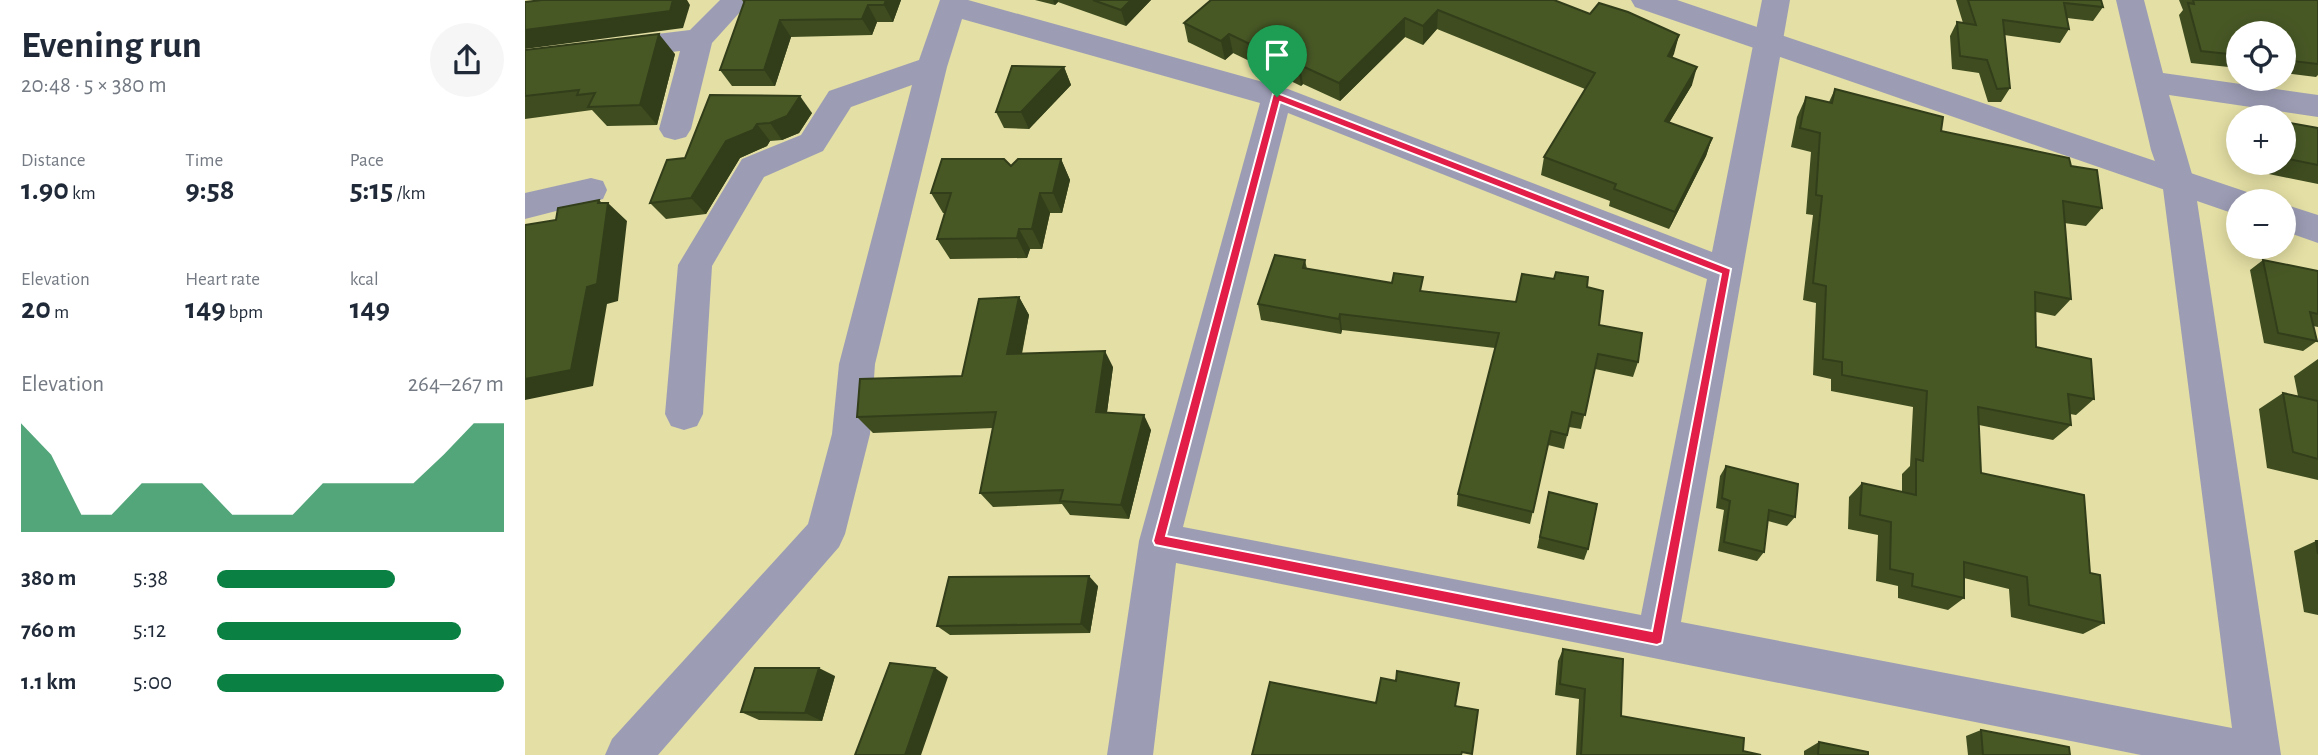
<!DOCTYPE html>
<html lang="en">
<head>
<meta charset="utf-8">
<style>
  :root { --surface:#fff; --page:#f6f6f7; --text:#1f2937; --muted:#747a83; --accent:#0b8043 }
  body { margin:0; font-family:"Alegreya Sans",sans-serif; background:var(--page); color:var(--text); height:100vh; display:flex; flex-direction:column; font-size:26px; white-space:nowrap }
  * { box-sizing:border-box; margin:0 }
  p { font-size:23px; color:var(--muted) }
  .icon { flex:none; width:38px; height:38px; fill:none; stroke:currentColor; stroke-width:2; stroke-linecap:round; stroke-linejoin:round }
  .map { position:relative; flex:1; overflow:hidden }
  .panel { display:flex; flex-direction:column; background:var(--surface); width:525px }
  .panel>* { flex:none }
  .controls { position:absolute; left:1701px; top:21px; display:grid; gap:14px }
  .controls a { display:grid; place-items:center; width:70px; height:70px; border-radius:50%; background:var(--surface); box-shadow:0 4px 18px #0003; font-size:35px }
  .pin { position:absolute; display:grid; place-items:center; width:60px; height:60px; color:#fff; margin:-72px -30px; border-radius:50% 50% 50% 0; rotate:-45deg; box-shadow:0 0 7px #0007 }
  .pin .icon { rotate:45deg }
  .round { display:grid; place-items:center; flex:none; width:74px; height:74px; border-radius:37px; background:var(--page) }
  .headline { display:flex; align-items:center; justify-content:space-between; height:119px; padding:0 21px }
  h1 { font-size:38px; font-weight:600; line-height:52px }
  .stats { display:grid; grid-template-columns:repeat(3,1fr); gap:10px; height:119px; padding:7px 21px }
  .stats div { display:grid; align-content:center }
  .stats b { font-size:30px; font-weight:600 }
  .stats small { font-size:19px; font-weight:400 }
  .stats p { font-size:19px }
  .chart { height:196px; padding:14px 21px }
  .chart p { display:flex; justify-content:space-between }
  .chart svg { width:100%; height:126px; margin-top:7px; fill:var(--accent); opacity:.7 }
  ul { padding:0 21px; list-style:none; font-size:23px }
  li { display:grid; grid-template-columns:112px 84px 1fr; align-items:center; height:52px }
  li i { height:18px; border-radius:9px; background:var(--accent) }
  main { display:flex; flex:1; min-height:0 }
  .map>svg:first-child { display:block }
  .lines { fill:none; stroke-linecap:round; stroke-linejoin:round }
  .minor { fill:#9c9db5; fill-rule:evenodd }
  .tertiary { fill:#9c9db5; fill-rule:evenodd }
  .wall { fill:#3e4c20 }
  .shaded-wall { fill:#323e1a }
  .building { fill:#485825; stroke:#323e1a; stroke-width:2 }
  .route { fill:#e11d48; stroke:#fff; stroke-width:2; fill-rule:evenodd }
</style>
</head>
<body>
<main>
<section class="panel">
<div class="headline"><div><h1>Evening run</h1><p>20:48 · 5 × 380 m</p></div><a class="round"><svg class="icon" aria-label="share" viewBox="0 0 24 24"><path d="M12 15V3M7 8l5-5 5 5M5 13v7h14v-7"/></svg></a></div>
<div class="stats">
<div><p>Distance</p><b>1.90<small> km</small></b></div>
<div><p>Time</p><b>9:58</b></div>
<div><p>Pace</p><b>5:15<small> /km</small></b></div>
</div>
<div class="stats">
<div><p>Elevation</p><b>20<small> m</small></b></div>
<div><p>Heart rate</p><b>149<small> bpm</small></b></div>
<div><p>kcal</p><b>149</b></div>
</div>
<div class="chart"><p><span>Elevation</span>264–267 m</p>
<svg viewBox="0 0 160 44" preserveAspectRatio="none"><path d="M0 44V6L10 17L20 38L30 38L40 27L50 27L60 27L70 38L80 38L90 38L100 27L110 27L120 27L130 27L140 17L150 6L160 6V44z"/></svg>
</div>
<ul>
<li><b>380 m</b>5:38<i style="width:62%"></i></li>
<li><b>760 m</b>5:12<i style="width:85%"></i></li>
<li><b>1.1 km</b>5:00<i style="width:100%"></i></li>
</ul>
</section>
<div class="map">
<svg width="1793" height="755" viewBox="0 0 1793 755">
  <rect width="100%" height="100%" fill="#e4dfa4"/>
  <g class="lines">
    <!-- minor -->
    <g class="minor">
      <polygon points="195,0 226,0 187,43 166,129 161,137 150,140 139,137 134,129 155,51 0,70 0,50 165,30"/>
      <path d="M415,0H443L763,89L1187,252L1237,0H1265L1156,622L1707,728L1637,181L1626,150L1591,0H1619L1638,73L1793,95V117L1644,95L1669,181L1756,755H1616L651,563L628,755H582L614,541L735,103L437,19L422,67L350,364L345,434L320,534L314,547L133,755H80L87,739L283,524L307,434L314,364L387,85L326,107L298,151L239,177L187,266L178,414L172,426L159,430L146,426L140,414L153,265L217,159L276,135L304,91L394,60ZM763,113L1182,279L1116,615L658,527Z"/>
      <polygon points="66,178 78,181 82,190 78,199 0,219 0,193"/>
    </g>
    <!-- tertiary -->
    <g class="tertiary">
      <polygon points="1106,0 1152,0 1725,193 1730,201 1713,201 1713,215 1701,211 1110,7"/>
      <polygon points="1759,204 1793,215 1793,243 1759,231"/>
    </g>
  </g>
  <!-- wall -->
  <g class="wall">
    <polygon points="217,0 376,0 368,22 352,22 347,35 266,37 250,86 207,86 195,70 219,3"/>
    <polygon points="510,0 626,0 601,26 533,2 530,5"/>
    <polygon points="686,0 1065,14 1154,35 1147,58 1167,85 1144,123 1187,138 1181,156 1144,229 1084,206 1085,201 1016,175 1019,157 1060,89 912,29 898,45 880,37 815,101 778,84 776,86 708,53 700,60 663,42 659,23"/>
    <polygon points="1431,0 1576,0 1578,7 1568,21 1542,18 1544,29 1535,43 1479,35 1485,88 1476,102 1463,102 1454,73 1427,69 1425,36 1432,22 1438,23"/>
    <polygon points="1654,0 1793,0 1793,75 1791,77 1759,73 1759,33 1713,33 1713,68 1666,63 1654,15 1658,10"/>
    <polygon points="0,50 150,54 132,125 82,126 67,110 0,119"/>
    <polygon points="539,67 546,85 504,129 479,128 471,112"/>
    <polygon points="1310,89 1416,131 1546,166 1577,208 1561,226 1539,223 1546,299 1530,316 1511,312 1511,347 1569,399 1551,415 1545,414 1546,425 1528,440 1454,425 1456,473 1565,573 1579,623 1558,634 1486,617 1484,589 1439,578 1439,598 1423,610 1373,598 1373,586 1351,581 1353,535 1323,529 1324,497 1337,483 1377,492 1377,474 1385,466 1388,407 1306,391 1306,379 1288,375 1291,303 1278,300 1288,215 1281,214 1286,152 1266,147 1272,117 1281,97 1304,102"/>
    <polygon points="185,95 287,113 274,133 257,140 245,141 242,146 215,158 181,214 141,219 125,203 160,158"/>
    <polygon points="1759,122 1793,128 1793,184 1734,172 1732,163 1759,163"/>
    <polygon points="536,159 545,180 537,213 525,213 517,249 505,249 502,258 425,259 412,239 420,213 418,213 406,193 486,166"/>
    <polygon points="780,260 782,269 898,291 991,302 1062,287 1074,325 1113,362 1108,377 1070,369 1056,429 1044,427 1039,449 1023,445 1005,524 932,506 933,494 970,348 817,330 816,334 736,320 733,304"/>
    <polygon points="1738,260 1793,271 1793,327 1788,326 1792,341 1778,351 1739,343 1725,270"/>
    <polygon points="494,297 504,315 497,354 588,367 582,412 626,430 604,519 545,515 537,504 468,507 455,493 468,428 348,433 332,417 437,376"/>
    <polygon points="1793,359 1793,480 1742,468 1734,409 1758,393 1773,396 1769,376"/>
    <polygon points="1201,466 1270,517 1262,526 1243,521 1239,552 1232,561 1193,551 1199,510 1191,508 1195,476"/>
    <polygon points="1024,492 1063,549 1059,560 1012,548"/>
    <polygon points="1791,541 1793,541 1793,615 1779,612 1769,551"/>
    <polygon points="573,586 565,633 425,635 412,626"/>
    <polygon points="1038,649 1096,716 1218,751 1236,755 1051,755 1054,699 1030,695 1033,661"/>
    <polygon points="310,676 297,721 234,720 216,712"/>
    <polygon points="1456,730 1545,755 1443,755 1441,736"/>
    <polygon points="1294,742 1343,755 1279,755 1279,751"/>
  </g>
  <!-- shaded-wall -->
  <g class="shaded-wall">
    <polygon points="148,0 162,0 165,5 158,28 0,49 0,30"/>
    <polygon points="361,0 376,0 368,22 359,5"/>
    <polygon points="528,0 533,0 533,2 530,5"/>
    <polygon points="606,0 626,0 601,26 596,10"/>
    <polygon points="343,5 352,22 347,35 337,19"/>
    <polygon points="913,10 912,29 898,45 898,26"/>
    <polygon points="880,18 880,37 815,101 814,83"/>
    <polygon points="255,20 266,37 250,86 239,70"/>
    <polygon points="134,34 150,54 132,125 115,105"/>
    <polygon points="704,34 708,53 700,60 696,41"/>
    <polygon points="1154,35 1149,54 1138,75 1143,56"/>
    <polygon points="775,65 778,84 776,86 773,67"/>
    <polygon points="539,67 546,85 504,129 496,112"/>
    <polygon points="1172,67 1167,85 1134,139 1140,121"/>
    <polygon points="275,96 287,113 274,133 257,140 245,123"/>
    <polygon points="232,124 245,141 242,146 215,158 181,214 166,198 201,141"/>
    <polygon points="1187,138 1181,156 1144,229 1150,212"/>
    <polygon points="536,159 545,180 537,213 528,193"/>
    <polygon points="515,193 525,213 517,249 507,229"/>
    <polygon points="74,200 82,208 83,203 102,221 93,301 82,304 68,386 0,400 0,379 62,287"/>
    <polygon points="494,229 505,249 502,258 492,238"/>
    <polygon points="494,297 504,315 493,371 482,354"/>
    <polygon points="815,314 817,330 816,334 814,319"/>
    <polygon points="580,351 588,367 580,427 571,412"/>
    <polygon points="619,415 626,430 604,519 596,505"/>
    <polygon points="564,576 573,586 565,633 556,624"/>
    <polygon points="294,668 310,676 297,721 280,713"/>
    <polygon points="410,668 423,677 396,755 380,755"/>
  </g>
  <!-- building -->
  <g class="building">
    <polygon points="17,0 148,0 145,11 0,30 0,2"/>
    <polygon points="220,0 361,0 359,5 343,5 337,19 255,20 239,70 195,70"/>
    <polygon points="568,0 606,0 596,10"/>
    <polygon points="686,0 1029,0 1065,14 1074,3 1103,12 1154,35 1143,56 1172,67 1140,121 1187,138 1150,212 1089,189 1091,184 1019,157 1070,73 913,10 898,26 880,18 814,83 775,65 773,67 704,34 696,41 659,23"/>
    <polygon points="1443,0 1576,0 1578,7 1539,3 1544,29 1478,20 1485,88 1472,89 1462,60 1435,56 1432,22 1451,25"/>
    <polygon points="1668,0 1793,0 1793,64 1759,60 1759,33 1713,33 1713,55 1676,51 1663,3 1669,4"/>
    <polygon points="134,34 115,105 63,107 70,93 52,95 54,90 0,96 0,50"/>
    <polygon points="487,66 539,67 496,112 471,112"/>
    <polygon points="1310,89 1418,117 1416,131 1544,158 1546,166 1572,170 1577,208 1538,201 1546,299 1510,292 1511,347 1566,359 1569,399 1543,394 1546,425 1453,407 1456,473 1559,495 1565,573 1575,575 1579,623 1504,605 1502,577 1439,562 1439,598 1387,586 1388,574 1365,569 1366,522 1335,515 1337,483 1391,495 1391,459 1398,461 1402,391 1317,375 1317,362 1298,359 1301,286 1288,283 1297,196 1291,195 1295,133 1275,128 1281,97 1307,103"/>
    <polygon points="185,95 275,96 262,116 245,123 232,124 228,130 201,141 166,198 125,203 142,160 160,158"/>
    <polygon points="1759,122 1793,128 1793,165 1759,158"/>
    <polygon points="417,159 479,159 486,166 493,159 536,159 528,193 515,193 507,229 494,229 492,238 412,239 426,193 406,193"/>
    <polygon points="74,200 73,203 83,203 72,284 62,287 46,370 0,379 0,225 31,220 33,208"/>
    <polygon points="750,255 780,260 778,268 867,283 869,273 898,277 895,291 991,302 997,274 1029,279 1031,272 1063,277 1062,287 1078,291 1074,325 1117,333 1113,362 1073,354 1060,415 1047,412 1042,435 1026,431 1008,512 933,494 974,333 815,314 814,319 733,304"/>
    <polygon points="1738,260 1793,271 1793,314 1785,312 1792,341 1753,333"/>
    <polygon points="494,297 482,354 580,351 571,412 619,415 596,505 535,501 538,490 455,493 471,412 332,417 335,379 437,376 454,299"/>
    <polygon points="1758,393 1793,401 1793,459 1768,452"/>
    <polygon points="1201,466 1273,484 1270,517 1244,510 1239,552 1199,542 1205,501 1197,498"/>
    <polygon points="1024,492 1072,504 1063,549 1015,537"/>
    <polygon points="1791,541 1793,541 1793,554"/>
    <polygon points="564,576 556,624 412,626 424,577"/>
    <polygon points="1038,649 1098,659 1096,716 1219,738 1218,751 1236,755 1056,755 1060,689 1035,684"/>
    <polygon points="365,663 410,668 380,755 330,755"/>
    <polygon points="230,668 294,668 280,713 216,712"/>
    <polygon points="872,671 934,683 930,706 953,710 947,754 937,752 936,755 727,755 745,682 851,703 856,678 871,681"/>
    <polygon points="1456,730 1544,747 1545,755 1458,755"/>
    <polygon points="1294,742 1343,752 1343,755 1293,755"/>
  </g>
  <!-- route -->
  <path class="route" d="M748,94H755L1206,269L1137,643L1132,645L630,545L628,541ZM755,102L1196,274L1127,631L641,536Z"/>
</svg>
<div class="controls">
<a><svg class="icon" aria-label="locate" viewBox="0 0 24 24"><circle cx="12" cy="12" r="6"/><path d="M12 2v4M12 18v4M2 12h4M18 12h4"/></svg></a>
<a>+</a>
<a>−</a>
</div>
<div class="pin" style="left:752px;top:97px;background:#1e9e55"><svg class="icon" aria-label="arrive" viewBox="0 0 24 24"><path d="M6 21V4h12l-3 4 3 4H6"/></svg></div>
</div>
</main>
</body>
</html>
